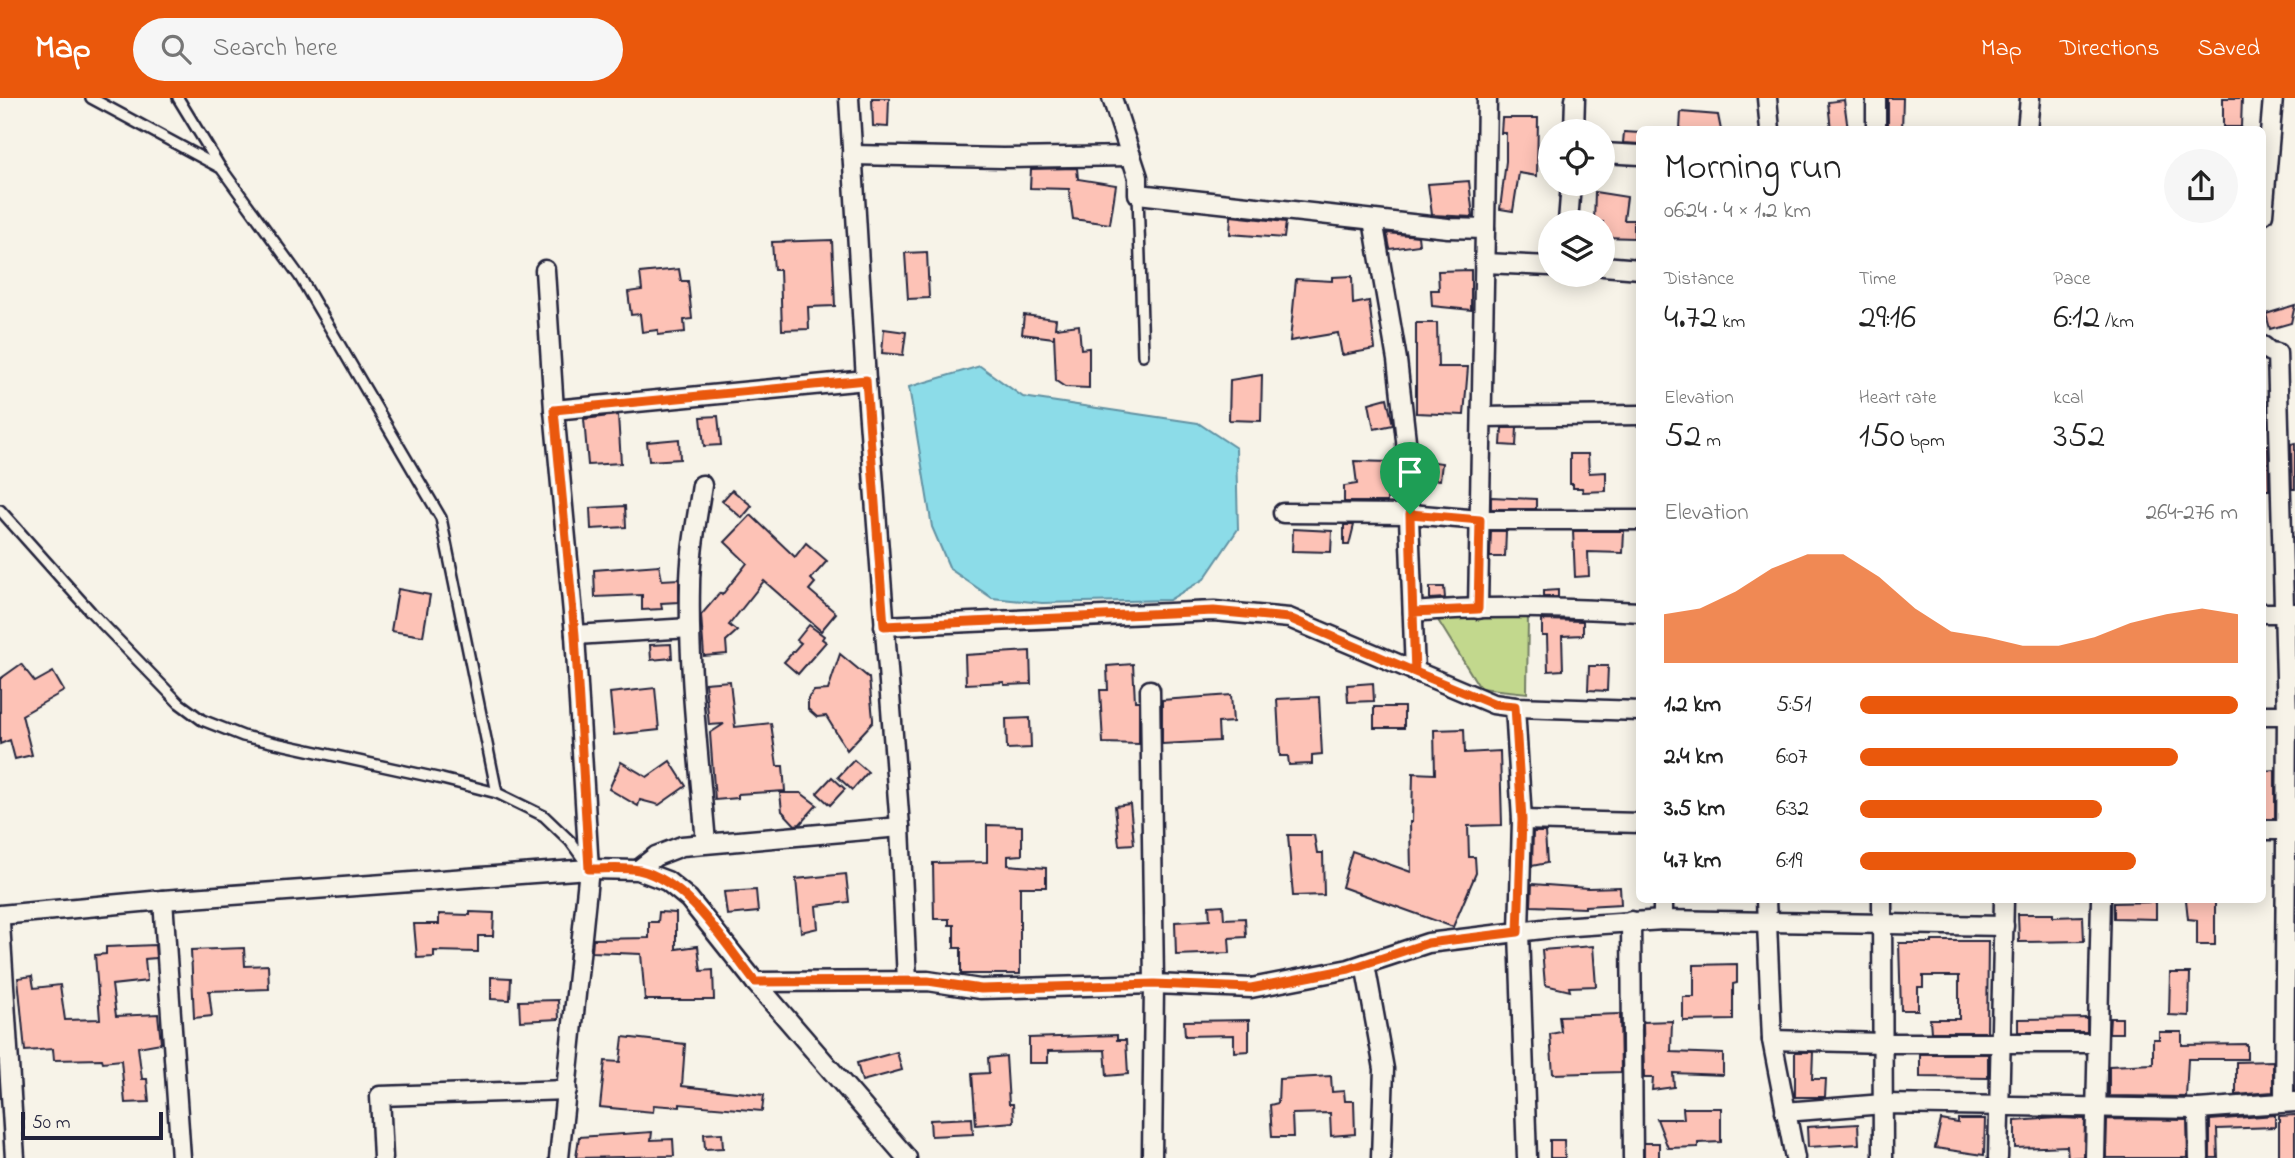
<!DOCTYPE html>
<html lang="en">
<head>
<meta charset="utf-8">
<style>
  :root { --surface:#fff; --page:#f6f6f6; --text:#222; --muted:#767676; --accent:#ea580c }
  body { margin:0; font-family:"Indie Flower",sans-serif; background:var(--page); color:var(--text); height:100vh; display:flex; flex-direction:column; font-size:26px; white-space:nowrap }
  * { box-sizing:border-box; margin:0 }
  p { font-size:23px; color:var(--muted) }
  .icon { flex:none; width:38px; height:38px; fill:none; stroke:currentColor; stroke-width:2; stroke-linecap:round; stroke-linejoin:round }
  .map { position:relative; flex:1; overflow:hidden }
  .drawer { position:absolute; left:1636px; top:28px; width:630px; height:777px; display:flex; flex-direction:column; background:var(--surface); border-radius:10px; box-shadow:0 4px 18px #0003 }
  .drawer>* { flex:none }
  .controls { position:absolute; left:1538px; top:21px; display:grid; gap:14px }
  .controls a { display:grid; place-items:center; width:77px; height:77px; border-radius:50%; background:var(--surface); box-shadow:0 4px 18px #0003; font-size:35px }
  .scale { position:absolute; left:21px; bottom:18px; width:142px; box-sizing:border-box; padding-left:7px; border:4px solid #22223b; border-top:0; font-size:19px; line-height:24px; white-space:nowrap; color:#22223b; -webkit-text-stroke:5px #f7f3e8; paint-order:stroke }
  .pin { position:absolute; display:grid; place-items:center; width:60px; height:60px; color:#fff; margin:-72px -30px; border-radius:50% 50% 50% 0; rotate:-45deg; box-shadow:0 0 7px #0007 }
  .pin .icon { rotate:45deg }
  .round { display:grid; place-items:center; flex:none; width:74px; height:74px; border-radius:37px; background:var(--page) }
  .summary { display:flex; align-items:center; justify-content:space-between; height:119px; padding:0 28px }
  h1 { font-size:38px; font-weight:600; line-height:52px }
  .figures { display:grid; grid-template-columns:repeat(3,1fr); gap:10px; height:119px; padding:7px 28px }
  .figures div { display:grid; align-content:center }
  .figures b { font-size:35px; font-weight:600 }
  .figures small { font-size:19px; font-weight:400 }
  .figures p { font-size:19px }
  .chart { height:196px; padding:14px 28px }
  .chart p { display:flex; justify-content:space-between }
  .chart svg { width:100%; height:126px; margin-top:7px; fill:var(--accent); opacity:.7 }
  ul { padding:0 28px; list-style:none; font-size:23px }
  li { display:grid; grid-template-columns:112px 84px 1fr; align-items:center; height:52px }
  li i { height:18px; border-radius:9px; background:var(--accent) }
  header { display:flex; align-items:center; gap:42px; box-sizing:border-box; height:98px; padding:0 35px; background:var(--accent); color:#fff }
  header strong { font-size:33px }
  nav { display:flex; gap:38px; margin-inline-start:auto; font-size:24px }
  .search { width:490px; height:63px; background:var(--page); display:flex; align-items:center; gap:18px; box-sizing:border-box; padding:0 24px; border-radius:38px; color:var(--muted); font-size:26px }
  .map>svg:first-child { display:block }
  .green { fill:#c2d88d; stroke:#727d64; stroke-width:2 }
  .water { fill:#8cdce8; stroke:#6292a3; stroke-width:2 }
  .building { fill:#fdc2b6; stroke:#22223b; stroke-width:2 }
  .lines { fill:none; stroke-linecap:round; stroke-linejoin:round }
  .lane-casing { stroke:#22223b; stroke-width:14 }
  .street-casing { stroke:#22223b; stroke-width:23 }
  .lane { stroke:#f7f3e8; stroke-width:9 }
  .street { stroke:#f7f3e8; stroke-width:18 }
  .route-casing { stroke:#fff; stroke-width:14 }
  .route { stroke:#ea580c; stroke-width:9 }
</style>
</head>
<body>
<header>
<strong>Map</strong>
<div class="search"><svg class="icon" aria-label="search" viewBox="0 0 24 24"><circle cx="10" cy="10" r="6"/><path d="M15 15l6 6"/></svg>Search here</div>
<nav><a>Map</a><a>Directions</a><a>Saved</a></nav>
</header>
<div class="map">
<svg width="2295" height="1060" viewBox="0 0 2295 1060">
  <rect width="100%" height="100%" fill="#f7f3e8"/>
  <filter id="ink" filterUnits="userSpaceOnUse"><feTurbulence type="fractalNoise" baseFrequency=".0143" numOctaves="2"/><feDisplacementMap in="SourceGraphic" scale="14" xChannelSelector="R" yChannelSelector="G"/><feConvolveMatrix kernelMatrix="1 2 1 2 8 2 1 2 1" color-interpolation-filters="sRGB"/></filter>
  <g filter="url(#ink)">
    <!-- green -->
    <polygon class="green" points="1528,517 1527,595 1480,590 1436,519"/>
    <!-- water -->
    <polygon class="water" points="980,268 1023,299 1198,325 1236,350 1238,431 1204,481 1169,502 1042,505 992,500 950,471 932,429 909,289"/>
    <!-- building -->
    <g class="building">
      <polygon points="872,0 889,0 888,29 873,28"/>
      <polygon points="1888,0 1903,0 1902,32 1888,32"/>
      <polygon points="2223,0 2242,0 2241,29 2223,29"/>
      <polygon points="1844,2 1848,32 1831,32 1828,4"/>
      <polygon points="1681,14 1718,17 1721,32 1680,32"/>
      <polygon points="1502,20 1538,20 1537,78 1519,75 1513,113 1500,111 1506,63 1506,35 1501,35"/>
      <polygon points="1624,34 1640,35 1640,46 1623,45"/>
      <polygon points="1077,70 1078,81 1116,87 1110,126 1073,121 1069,91 1030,90 1031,71"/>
      <polygon points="1469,83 1473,119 1432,117 1428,86"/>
      <polygon points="1595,94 1627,99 1624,122 1634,122 1634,140 1603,139 1603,124 1594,124"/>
      <polygon points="1231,118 1286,124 1284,140 1230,136"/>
      <polygon points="1387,135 1418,138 1419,147 1390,151"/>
      <polygon points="832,142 835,208 808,209 809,231 782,232 780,172 774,172 772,144"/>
      <polygon points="927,154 929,200 908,201 905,155"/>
      <polygon points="679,171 681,183 688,183 692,221 684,222 685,234 658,237 658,232 642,234 640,216 631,217 628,194 642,192 640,175"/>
      <polygon points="1471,172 1471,212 1432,208 1431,192 1439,192 1438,173"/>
      <polygon points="1352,178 1353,206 1369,203 1375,251 1342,257 1338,235 1290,243 1296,181 1332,183 1332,179"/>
      <polygon points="2295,207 2291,225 2270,231 2266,216"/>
      <polygon points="1024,217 1056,221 1055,230 1079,227 1081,251 1089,250 1089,290 1065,289 1056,283 1054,236 1054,240 1022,236"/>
      <polygon points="1416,225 1437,225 1438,269 1468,269 1464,317 1416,315"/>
      <polygon points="884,231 906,234 903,257 882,255"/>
      <polygon points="1262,277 1261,323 1229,322 1230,282"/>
      <polygon points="1387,300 1393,327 1374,331 1369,305"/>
      <polygon points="618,317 621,365 588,367 584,321"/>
      <polygon points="718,318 721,347 704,348 701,319"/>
      <polygon points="1502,330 1517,330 1516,348 1501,347"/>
      <polygon points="679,341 680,361 649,363 647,344"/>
      <polygon points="2295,345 2295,391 2292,391 2291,346"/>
      <polygon points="2268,347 2269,392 2263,392 2263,348"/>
      <polygon points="1570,356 1588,356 1589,375 1606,374 1606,393 1583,394 1582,390 1573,390 1573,386 1570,386"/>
      <polygon points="1354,363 1389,364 1387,404 1344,404 1344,388 1357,386"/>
      <polygon points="1427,363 1442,365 1440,382 1425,381"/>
      <polygon points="732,392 752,408 742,420 722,403"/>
      <polygon points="1491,399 1536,401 1536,411 1491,411"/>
      <polygon points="625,408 626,429 591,431 590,410"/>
      <polygon points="751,417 795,459 806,445 827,463 811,481 815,485 809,492 836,515 821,533 764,483 729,527 737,533 726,543 727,556 704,558 701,517 720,495 722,497 747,465 725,444"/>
      <polygon points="1344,427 1354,427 1349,447 1344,447"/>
      <polygon points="1293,431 1332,433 1331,454 1292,453"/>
      <polygon points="1491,433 1506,433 1505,459 1490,459"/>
      <polygon points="1573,433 1624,433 1623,455 1588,454 1589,478 1575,479"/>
      <polygon points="659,467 662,482 679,481 679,504 661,505 662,511 642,512 642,497 595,499 594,472"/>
      <polygon points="1430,489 1444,489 1445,500 1430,501"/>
      <polygon points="398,491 430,497 423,538 391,533"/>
      <polygon points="1558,492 1558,499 1543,499 1543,493"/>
      <polygon points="1542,522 1583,523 1583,537 1562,538 1563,572 1548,573 1547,538 1542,538"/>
      <polygon points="809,527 824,538 822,541 826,544 798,576 784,564 801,545 797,542"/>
      <polygon points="671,546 672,560 651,562 650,547"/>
      <polygon points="1030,553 1031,586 1004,587 1004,584 966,586 965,557"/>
      <polygon points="840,556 869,580 873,621 873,624 847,652 826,618 817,619 808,611 808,600 814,593 828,592"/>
      <polygon points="21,566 35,584 53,574 64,593 22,617 32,657 15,661 10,642 0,646 0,581"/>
      <polygon points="1133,566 1135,603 1139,603 1139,646 1103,645 1100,592 1108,592 1107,568"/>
      <polygon points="1589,568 1608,568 1607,593 1588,592"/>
      <polygon points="730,583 735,629 771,625 777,668 783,668 785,693 738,696 738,700 715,702 710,635 724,626 709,627 705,585"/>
      <polygon points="1373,585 1374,603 1348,604 1347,587"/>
      <polygon points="655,590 659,632 614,637 610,595"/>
      <polygon points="1231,597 1233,624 1218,625 1219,643 1162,646 1162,602"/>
      <polygon points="1319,599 1322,656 1312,657 1312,666 1289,667 1288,658 1280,658 1277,601"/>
      <rect x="1374" y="609" width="30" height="21"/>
      <polygon points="1030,620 1031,650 1007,651 1006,621"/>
      <polygon points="1464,631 1465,655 1500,653 1502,727 1468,728 1469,759 1475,759 1476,775 1453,829 1342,789 1352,753 1411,774 1410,724 1412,724 1413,675 1435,676 1434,632"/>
      <polygon points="854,662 868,674 852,692 838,679"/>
      <polygon points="670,663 686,688 659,707 640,702 638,708 609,691 621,664 647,679"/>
      <polygon points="2275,672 2275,721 2263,721 2263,673"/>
      <polygon points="832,679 845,691 830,707 817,695"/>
      <polygon points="780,695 801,695 817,707 800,726 795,727 782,713"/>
      <polygon points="1130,706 1134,746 1119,747 1115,708"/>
      <polygon points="987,727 1022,728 1022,757 1008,758 1008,767 1046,770 1046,789 1020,789 1020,876 961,876 961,850 954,850 954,827 949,827 949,821 934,821 933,765 987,764"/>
      <polygon points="1533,734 1545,734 1547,765 1532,768"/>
      <polygon points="1288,737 1314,737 1317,755 1323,755 1324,797 1293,798"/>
      <polygon points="846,776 849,804 816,808 818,830 801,834 796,781"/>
      <polygon points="1532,786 1588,790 1620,789 1621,806 1585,808 1585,810 1531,808"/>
      <polygon points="756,792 758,814 727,817 724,794"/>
      <polygon points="2186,802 2215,802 2215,847 2197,847 2197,822 2188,821"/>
      <polygon points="2156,804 2156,821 2114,820 2114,805"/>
      <polygon points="1223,807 1224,821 1245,820 1246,839 1229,840 1230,855 1176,857 1175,824 1210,822 1209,808"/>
      <polygon points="470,814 494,815 493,838 478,838 478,854 434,853 434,859 417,860 414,826 439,826 439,816 470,817"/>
      <polygon points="659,814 676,815 676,851 698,848 701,873 713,872 714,902 645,902 641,856 592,854 593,841 649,840 649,824 658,824"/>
      <polygon points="2018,816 2053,816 2053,819 2083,818 2084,843 2019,844"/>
      <polygon points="1932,843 1988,843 1987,934 1931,934 1930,921 1959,921 1959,878 1923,878 1923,889 1918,889 1918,912 1901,912 1899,845 1932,845"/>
      <polygon points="155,847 156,860 145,861 147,883 112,887 116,918 158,916 161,945 138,949 142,981 147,981 149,1004 125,1005 121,962 103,964 102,961 54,962 53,951 25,953 18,880 32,878 34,890 60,887 65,922 100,921 95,857 106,856 106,849"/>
      <polygon points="1593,848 1596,888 1569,889 1570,893 1545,887 1542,852"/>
      <polygon points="244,850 245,868 268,867 269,891 209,893 212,918 194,920 191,852"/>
      <polygon points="1737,866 1737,885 1733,886 1733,922 1683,923 1683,899 1694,899 1694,867"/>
      <polygon points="2170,875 2190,875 2189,918 2169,917"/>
      <polygon points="491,879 511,880 510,902 491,901"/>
      <polygon points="558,902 559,921 520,923 519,903"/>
      <polygon points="1620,916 1621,974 1553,976 1550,936 1561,934 1559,918"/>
      <polygon points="2087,920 2087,934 2018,934 2018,921"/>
      <polygon points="2110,920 2122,920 2122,935 2109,935"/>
      <polygon points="1249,922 1249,953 1234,954 1234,937 1185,938 1184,923"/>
      <polygon points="1672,923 1671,954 1723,956 1723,977 1673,975 1674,989 1652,992 1653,980 1644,980 1643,924"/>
      <polygon points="2159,934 2182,934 2182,947 2247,946 2247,961 2188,961 2186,999 2109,998 2109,968 2153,966 2153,941 2159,941"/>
      <polygon points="1117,937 1117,942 1126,942 1128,976 1107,978 1105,952 1048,953 1048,965 1029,965 1029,940"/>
      <polygon points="623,939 685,946 682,988 764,997 762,1013 680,1006 680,1009 654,1007 653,1014 600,1009 605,963 620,964"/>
      <polygon points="897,954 902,972 862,983 857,965"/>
      <polygon points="1795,954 1813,954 1812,981 1826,981 1825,999 1795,999"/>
      <polygon points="1920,956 1988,956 1988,980 1920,979"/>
      <polygon points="1006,958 1009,1006 1013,1006 1014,1024 976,1027 972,976 989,975 988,960"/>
      <polygon points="2273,963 2273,994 2236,997 2236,964"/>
      <polygon points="1331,978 1332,994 1344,993 1345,1003 1354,1003 1355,1036 1331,1038 1330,1015 1292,1016 1293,1039 1272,1039 1270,1007 1278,1005 1279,981"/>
      <polygon points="1683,1010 1721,1010 1721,1044 1698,1045 1698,1049 1668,1050 1657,1021 1684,1021"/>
      <polygon points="2275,1017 2275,1029 2217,1031 2218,1060 2210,1060 2210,1022"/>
      <polygon points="2295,1017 2295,1060 2279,1060 2279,1018"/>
      <polygon points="972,1020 973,1036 931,1038 930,1022"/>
      <polygon points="2058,1020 2085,1021 2084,1059 2068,1060 2067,1048 2015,1050 2015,1023"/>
      <polygon points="1958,1021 1985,1021 1984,1057 1935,1050 1941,1022 1958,1025"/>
      <polygon points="2107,1021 2187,1022 2188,1060 2106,1060"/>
      <polygon points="1858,1026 1859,1046 1808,1049 1807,1029"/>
      <polygon points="652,1034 651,1042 673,1041 674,1058 576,1060 579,1039"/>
      <polygon points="722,1035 723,1050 705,1051 704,1036"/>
      <polygon points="1550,1042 1564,1042 1565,1060 1550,1060"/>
      <rect x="1644" y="1045" width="15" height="15"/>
    </g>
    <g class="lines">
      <defs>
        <g id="lane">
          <polyline points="91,0 221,70 300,179 441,420 497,695"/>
          <polyline points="178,0 220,69"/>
          <polyline points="1138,96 1143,257"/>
          <polyline points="0,412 91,514 179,605 202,622 243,638 442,681 497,695 544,718 570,743 586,765"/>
        </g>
        <g id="street">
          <polyline points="849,0 866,282 900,729 907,883"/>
          <polyline points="1112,0 1138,79 1138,96 1448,130 1485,131 1487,0"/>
          <polyline points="1767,0 1770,32"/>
          <polyline points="1876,32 1876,0"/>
          <polyline points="2027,32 2030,0"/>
          <polyline points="1574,33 1575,0"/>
          <polyline points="1603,55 1640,57"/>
          <polyline points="852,57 1003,60 1131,58"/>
          <polyline points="2263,116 2273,0"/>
          <polyline points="1373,122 1397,262 1406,342 1415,574"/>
          <polyline points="1568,124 1571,86"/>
          <polyline points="1485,165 1550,168"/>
          <polyline points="1603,168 1640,171"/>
          <polyline points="545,172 554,312 575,537 589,771 559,1060"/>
          <polyline points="2263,248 2270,254 2277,255 2287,617 2284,1004"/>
          <polyline points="554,312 866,282"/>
          <polyline points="1482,319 1640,317"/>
          <path d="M702,387C697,421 690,454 690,488C688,573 699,660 706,745"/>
          <polyline points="1283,415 1410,416 1480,422 1640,422"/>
          <polyline points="1478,511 1485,131"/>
          <path d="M1413,514C1488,507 1565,510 1640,514"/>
          <polyline points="2263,515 2295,515"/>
          <polyline points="884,528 1214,513 1289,520 1493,606 1515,609 1640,613"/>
          <polyline points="575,537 690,530"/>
          <polyline points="1150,592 1154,886 1152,1060"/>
          <polyline points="1515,609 1522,722 1519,834 1527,1060"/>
          <polyline points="2263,617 2295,617"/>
          <polyline points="1522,722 1640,725"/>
          <polyline points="2263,732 2295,732"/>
          <polyline points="638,772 656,758 682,748 900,729"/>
          <polyline points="163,802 181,1060"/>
          <polyline points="1766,802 1772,942 1795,1060"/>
          <polyline points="1882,802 1883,1060"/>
          <polyline points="0,817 163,802 589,771 638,772 667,783 689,801 755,884 907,1060"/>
          <polyline points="1663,822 1663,802"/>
          <polyline points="1631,823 1633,1060"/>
          <polyline points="0,825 15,1060"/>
          <polyline points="1365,866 1384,971 1381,1060"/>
          <polyline points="755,884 928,883 980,891 1154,886 1251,890 1349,871 1428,845 1559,829 1663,822 2004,828"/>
          <polyline points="1772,942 1883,945 2096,945"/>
          <polyline points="2198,1011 2199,1060"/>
          <polyline points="1785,1014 1883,1006 2198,1011 2295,1004"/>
          <polyline points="383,1060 380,998 567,992"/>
          <polyline points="1998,1060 2004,802"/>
          <polyline points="2095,1060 2101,802"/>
        </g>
      </defs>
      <!-- lane casing -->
      <use href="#lane" class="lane-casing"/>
      <!-- street casing -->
      <use href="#street" class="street-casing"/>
      <!-- lane -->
      <use href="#lane" class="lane"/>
      <!-- street -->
      <use href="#street" class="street"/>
    </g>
  </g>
  <g class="lines" filter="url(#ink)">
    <defs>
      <path id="route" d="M1410,416C1411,469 1413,521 1415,574L1289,520L1214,513L884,528L866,282L554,312L575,537L589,771C605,771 624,769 639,772C689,784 725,846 755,884L928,883L981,891L1154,886L1251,890L1349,871L1428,845L1518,834L1522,722L1515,608L1493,606L1415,574L1413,514L1478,511L1480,422L1410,416"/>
    </defs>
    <!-- route casing -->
    <use href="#route" class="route-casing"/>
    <!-- route -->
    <use href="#route" class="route"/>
  </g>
</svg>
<div class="controls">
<a><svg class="icon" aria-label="locate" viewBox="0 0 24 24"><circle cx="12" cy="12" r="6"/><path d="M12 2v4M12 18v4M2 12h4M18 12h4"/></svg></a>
<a><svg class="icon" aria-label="layers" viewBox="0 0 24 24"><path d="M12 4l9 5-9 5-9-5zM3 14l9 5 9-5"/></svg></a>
</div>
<div class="scale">50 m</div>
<div class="pin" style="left:1410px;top:416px;background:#1e9e55"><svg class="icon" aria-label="arrive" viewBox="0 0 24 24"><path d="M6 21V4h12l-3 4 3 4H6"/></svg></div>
<section class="drawer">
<div class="summary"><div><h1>Morning run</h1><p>06:24 · 4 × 1.2 km</p></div><a class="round"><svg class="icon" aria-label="share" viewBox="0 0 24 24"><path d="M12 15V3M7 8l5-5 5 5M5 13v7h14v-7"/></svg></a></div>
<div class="figures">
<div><p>Distance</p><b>4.72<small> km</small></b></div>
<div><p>Time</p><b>29:16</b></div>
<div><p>Pace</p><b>6:12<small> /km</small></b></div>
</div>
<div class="figures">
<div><p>Elevation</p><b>52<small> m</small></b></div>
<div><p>Heart rate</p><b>150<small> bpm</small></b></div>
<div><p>kcal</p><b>352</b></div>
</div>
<div class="chart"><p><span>Elevation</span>264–276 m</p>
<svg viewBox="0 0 160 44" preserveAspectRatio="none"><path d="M0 44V27L10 25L20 19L30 11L40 6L50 6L60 14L70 25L80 33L90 35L100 38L110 38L120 35L130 30L140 27L150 25L160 27V44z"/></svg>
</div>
<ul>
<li><b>1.2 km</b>5:51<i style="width:100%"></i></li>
<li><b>2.4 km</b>6:07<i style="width:84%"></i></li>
<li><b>3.5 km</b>6:32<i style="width:64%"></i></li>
<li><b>4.7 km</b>6:19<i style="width:73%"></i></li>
</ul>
</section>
</div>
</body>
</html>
